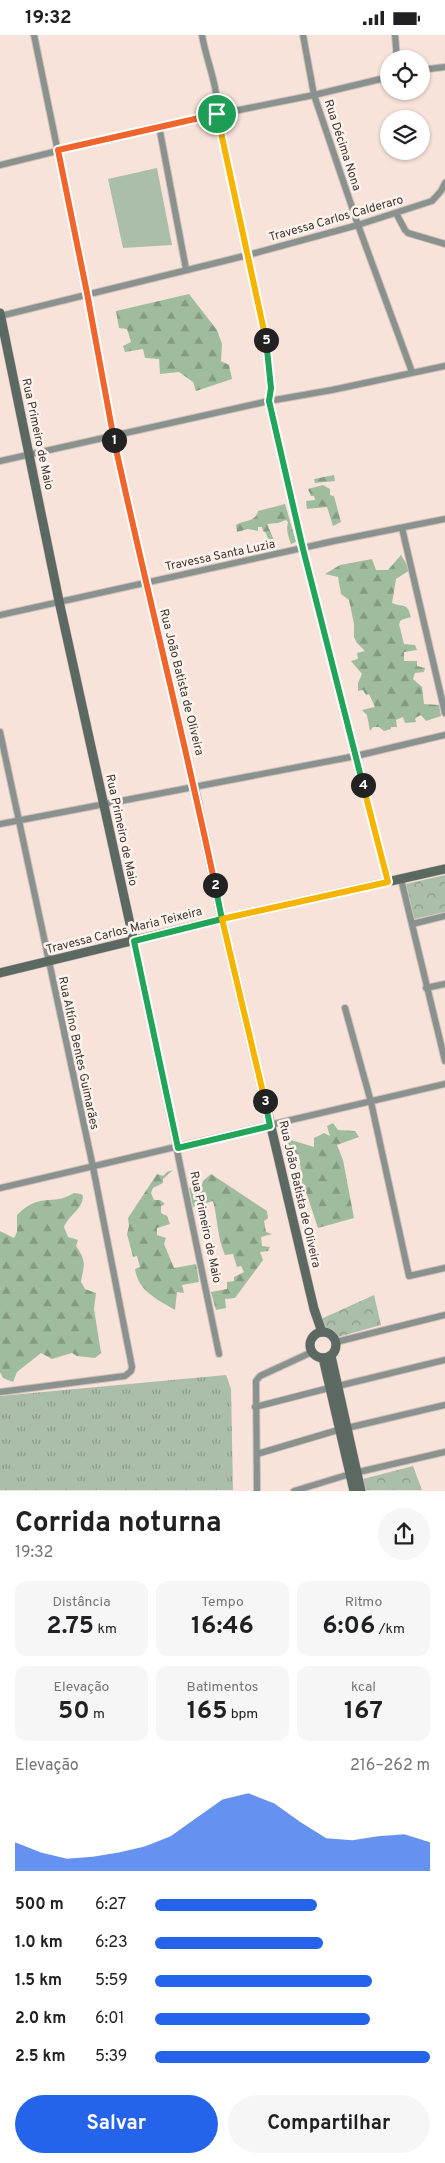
<!DOCTYPE html>
<html lang="pt">
<head>
<meta charset="utf-8">
<style>
  :root { --surface:#fff; --page:#f6f6f6; --text:#202124; --muted:#757577; --accent:#2563eb }
  body { margin:0; font-family:Overpass,sans-serif; background:var(--page); color:var(--text); height:100vh; display:flex; flex-direction:column; font-size:19px; white-space:nowrap }
  * { box-sizing:border-box; margin:0 }
  p { font-size:16px; color:var(--muted) }
  .icon { flex:none; width:28px; height:28px; fill:none; stroke:currentColor; stroke-width:2; stroke-linecap:round; stroke-linejoin:round }
  .map { position:relative; height:1456px; overflow:hidden }
  .panel { display:flex; flex-direction:column; background:var(--surface); flex:1 }
  .panel>* { flex:none }
  .controls { position:absolute; left:380px; top:15px; display:grid; gap:10px }
  .controls a { display:grid; place-items:center; width:50px; height:50px; border-radius:50%; background:var(--surface); box-shadow:0 1px 4px #0004; font-size:25px }
  .pin { position:absolute; display:grid; place-items:center; width:42px; height:42px; color:#fff; margin:-21px; border:2px solid #fff; border-radius:50%; box-shadow:0 1px 5px #0007 }
  .km { position:absolute; width:25px; height:25px; margin:-12px; border-radius:50%; background:#222; color:#fff; font-size:14px; line-height:25px; text-align:center }
  .round { display:grid; place-items:center; flex:none; width:52px; height:52px; border-radius:26px; background:var(--page) }
  .summary { display:flex; align-items:center; justify-content:space-between; height:85px; padding:0 15px }
  h1 { font-size:28px; font-weight:700; line-height:38px }
  .figures { display:grid; grid-template-columns:repeat(3,1fr); gap:8px; height:85px; padding:5px 15px }
  .figures div { display:grid; align-content:center; border-radius:12px; background:var(--page); text-align:center }
  .figures b { font-size:25px; font-weight:700 }
  .figures small { font-size:14px; font-weight:400 }
  .figures p { font-size:14px }
  .chart { height:140px; padding:10px 15px }
  .chart p { display:flex; justify-content:space-between }
  .chart svg { width:100%; height:90px; margin-top:5px; fill:var(--accent); opacity:.7 }
  .primary-button { display:flex; gap:10px; margin-top:auto; padding:10px 15px }
  .primary-button a { flex:1; height:58px; border-radius:30px; background:var(--accent); color:#fff; font-size:20px; font-weight:700; line-height:58px; text-align:center }
  .primary-button a+a { background:var(--page); color:var(--text) }
  ul { padding:0 15px; list-style:none; font-size:16px }
  li { display:grid; grid-template-columns:80px 60px 1fr; align-items:center; height:38px }
  li i { height:12px; border-radius:6px; background:var(--accent) }
  .status { display:flex; justify-content:space-between; align-items:center; height:35px; padding:0 25px; background:var(--surface); direction:ltr }
  .status svg { height:14px; fill:currentColor }
  .map>svg:first-child { display:block }
  .grass { fill:url(#grass-tufts) }
  .forest { fill:url(#forest-firs) }
  .park { fill:url(#park-crowns) }
  .pitch { fill:#aabea9 }
  .lines { fill:none; stroke-linecap:round; stroke-linejoin:round }
  .street-casing { stroke:#d2c0b8; stroke-width:8 }
  .secondary-casing { stroke:#d2c0b8; stroke-width:10 }
  .street { stroke:#89928e; stroke-width:6 }
  .secondary { stroke:#5c6963; stroke-width:9 }
  .split-1-casing { stroke:#fff; stroke-width:10 }
  .split-2-casing { stroke:#fff; stroke-width:10 }
  .split-3-casing { stroke:#fff; stroke-width:10 }
  .split-4-casing { stroke:#fff; stroke-width:10 }
  .split-5-casing { stroke:#fff; stroke-width:10 }
  .split-6-casing { stroke:#fff; stroke-width:10 }
  .split-1 { stroke:#f0652b; stroke-width:6 }
  .split-2 { stroke:#f0652b; stroke-width:6 }
  .split-3 { stroke:#22a559; stroke-width:6 }
  .split-4 { stroke:#f5b400; stroke-width:6 }
  .split-5 { stroke:#22a559; stroke-width:6 }
  .split-6 { stroke:#f5b400; stroke-width:6 }
  .labels { text-anchor:middle; stroke-width:5; stroke-linejoin:round; paint-order:stroke }
  .street-label { font-size:12px; fill:#3d3632; stroke:#fef2ec }
</style>
</head>
<body>
<div class="status"><b>19:32</b><svg viewBox="0 0 49 12"><path d="M0 12V9h3v3zM5 12V6h3v6zM10 12V3h3v9zM15 12V0h3v12zM26 1h20v11H26zM47 4h2v5h-2z"/></svg></div>
<div class="map">
<svg width="445" height="1456" viewBox="0 0 445 1456">
  <defs>
    <pattern id="grass-tufts" width="24" height="20" patternUnits="userSpaceOnUse" patternTransform="scale(1.25)"><rect width="24" height="20" fill="#aabea9"/><path d="M3 7l-1-3M5 7V3M7 7l1-3M15 17l-1-3M17 17v-4M19 17l1-3" fill="none" stroke="#8c9b8a"/></pattern>
    <pattern id="forest-firs" width="22" height="20" patternUnits="userSpaceOnUse" patternTransform="scale(1.25)"><rect width="22" height="20" fill="#a0bc9f"/><path d="M5 1l3.5 6h-7zM16 11l3.5 6h-7z" fill="#849a82"/></pattern>
    <pattern id="park-crowns" width="20" height="18" patternUnits="userSpaceOnUse" patternTransform="scale(1.25)"><rect width="20" height="18" fill="#aabea9"/><path d="M2 6a3 3 0 1 1 6 0M12 15a3 3 0 1 1 6 0" fill="none" stroke="#8c9b8a"/></pattern>
  </defs>
  <rect width="100%" height="100%" fill="#f7e3da"/>
  <!-- grass -->
  <polygon class="grass" points="226,1340 231,1354 233,1455 0,1455 0,1361"/>
  <!-- forest -->
  <g class="forest">
    <polygon points="189,259 217,295 222,309 221,326 229,330 232,344 196,356 193,347 179,337 160,339 159,324 145,323 143,314 125,317 123,311 131,307 127,294 119,293 116,276"/>
    <polygon points="334,440 335,446 315,448 314,444"/>
    <polygon points="323,450 330,454 330,460 334,461 341,487 333,491 327,472 307,474 306,466 315,465 314,461 311,461 308,454"/>
    <path d="M285,469L296,507L291,509C288,501 286,495 288,487L286,485L278,488L267,489L277,512L271,514L266,498L263,496L262,492H258V496L248,494L237,497L236,490C246,484 255,488 258,476Z"/>
    <path d="M401,520L410,535L396,544L392,568C404,573 407,567 411,582L401,585L399,589L404,609L415,610L417,615L404,617V626H417V631L425,633L424,637L415,638L413,644L422,652L424,669L439,670L441,681L426,686L421,680L415,683L416,687L405,688L403,682L396,685L397,692H391V694L384,696L379,692H373L370,696L367,680L362,675L375,672L369,659L366,660L363,655L358,656V648L362,639L351,626L358,624L357,618L365,616L357,608L354,602V589L349,565L341,559L338,542L325,539L340,530L372,524L376,535H388Z"/>
    <polygon points="333,1088 338,1095 355,1096 359,1102 337,1110 343,1125 354,1183 318,1193 306,1157 296,1154 295,1147 302,1146 299,1120 282,1111 288,1104 314,1112 314,1103 324,1098 330,1101 327,1091"/>
    <path d="M173,1135L163,1144V1148L153,1153L151,1158L154,1165H160L165,1169L161,1171V1178L167,1181L170,1189L157,1193V1200L166,1203L164,1209L174,1233L196,1229L199,1247L182,1250L184,1258L177,1257L175,1275C157,1264 138,1256 135,1234L140,1232L137,1221L133,1222L127,1199L129,1191L128,1183L157,1139L163,1141L167,1137Z"/>
    <path d="M211,1139L267,1176L268,1183L264,1186L266,1197L272,1199L261,1202L262,1211L270,1212L268,1216L260,1217L263,1225L235,1263L225,1264L226,1273L216,1275L211,1257L227,1254V1247L234,1246V1242L244,1237L241,1231L237,1232L233,1219L225,1220C217,1202 218,1185 213,1166L193,1172L189,1152L193,1155L201,1153L203,1146Z"/>
    <path d="M74,1158L81,1159L83,1161C83,1174 68,1181 64,1192L68,1202L78,1205L76,1211C87,1227 84,1229 81,1247L85,1254L96,1258L94,1274L101,1318L95,1323L77,1321L72,1318L52,1324L41,1318L17,1337L13,1347L3,1343L0,1337V1196L14,1203L17,1197V1180C41,1156 51,1172 74,1158Z"/>
  </g>
  <!-- park -->
  <g class="park">
    <polygon points="445,840 445,877 414,884 406,849"/>
    <polygon points="374,1260 381,1290 338,1302 332,1296 324,1292 321,1284"/>
    <polygon points="413,1431 422,1455 366,1455 363,1444"/>
  </g>
  <!-- pitch -->
  <polygon class="pitch" points="157,133 172,210 123,213 108,144"/>
  <g class="lines">
    <defs>
      <g id="street">
        <polyline points="34,0 87,259 113,402 145,547 194,751"/>
        <path d="M202,0C206,26 219,51 217,79L267,307L271,353L269,366L303,513L388,847"/>
        <polyline points="303,0 314,60 358,190 412,337"/>
        <polyline points="395,0 397,24"/>
        <polyline points="421,35 445,32"/>
        <polyline points="159,91 186,234"/>
        <polyline points="0,130 159,91 314,60 389,42"/>
        <polyline points="396,178 405,195 408,198 445,209"/>
        <polyline points="0,281 248,220 358,190 432,166 441,156 445,148"/>
        <polyline points="0,426 269,366 332,355 445,331"/>
        <polyline points="402,493 445,678"/>
        <polyline points="0,580 334,506 445,484"/>
        <polyline points="0,697 93,1132 132,1332 131,1336 125,1341 0,1357"/>
        <polyline points="0,789 356,721 445,700"/>
        <polyline points="401,844 445,1026"/>
        <polyline points="412,889 445,881"/>
        <polyline points="134,907 219,1319"/>
        <polyline points="426,953 445,949"/>
        <polyline points="345,973 371,1067 409,1241 445,1233"/>
        <polyline points="0,1153 445,1049"/>
        <polyline points="336,1307 445,1280"/>
        <polyline points="338,1351 445,1325"/>
        <polyline points="255,1372 329,1353"/>
        <polyline points="347,1393 445,1370"/>
        <polyline points="257,1419 338,1395"/>
        <polyline points="257,1456 256,1346 260,1341 312,1317"/>
        <polyline points="294,1456 350,1439 445,1417"/>
      </g>
      <g id="secondary">
        <polyline points="0,278 59,566 134,907"/>
        <polyline points="194,751 222,884 314,1274 322,1297"/>
        <polyline points="0,938 222,884 445,834"/>
        <circle cx="323" cy="1310" r="13"/>
        <polyline points="331,1321 361,1456"/>
        <polyline points="323,1323 354,1456"/>
      </g>
    </defs>
    <!-- street casing -->
    <use href="#street" class="street-casing"/>
    <!-- secondary casing -->
    <use href="#secondary" class="secondary-casing"/>
    <!-- street -->
    <use href="#street" class="street"/>
    <!-- secondary -->
    <use href="#secondary" class="secondary"/>
  </g>
  <g class="lines">
    <defs>
      <polyline id="split-1" points="114,405 87,258 58,115 217,79"/>
      <path id="split-2" d="M114,405C146,553 184,701 215,850"/>
      <polyline id="split-3" points="215,850 222,884 134,906 178,1113 270,1091 265,1066"/>
      <polyline id="split-4" points="265,1066 222,884 388,847 363,750"/>
      <polyline id="split-5" points="266,305 271,353 269,366 303,514 363,750"/>
      <polyline id="split-6" points="217,79 266,305"/>
    </defs>
    <!-- split-1 casing -->
    <use href="#split-1" class="split-1-casing"/>
    <!-- split-2 casing -->
    <use href="#split-2" class="split-2-casing"/>
    <!-- split-3 casing -->
    <use href="#split-3" class="split-3-casing"/>
    <!-- split-4 casing -->
    <use href="#split-4" class="split-4-casing"/>
    <!-- split-5 casing -->
    <use href="#split-5" class="split-5-casing"/>
    <!-- split-6 casing -->
    <use href="#split-6" class="split-6-casing"/>
    <!-- split-1 -->
    <use href="#split-1" class="split-1"/>
    <!-- split-2 -->
    <use href="#split-2" class="split-2"/>
    <!-- split-3 -->
    <use href="#split-3" class="split-3"/>
    <!-- split-4 -->
    <use href="#split-4" class="split-4"/>
    <!-- split-5 -->
    <use href="#split-5" class="split-5"/>
    <!-- split-6 -->
    <use href="#split-6" class="split-6"/>
  </g>
  <g class="labels">
    <!-- street labels -->
    <g class="street-label">
      <text transform="translate(343 110) rotate(72)" y="4">Rua Décima Nona</text>
      <text transform="translate(336 183) rotate(-16)" y="4">Travessa Carlos Calderaro</text>
      <text transform="translate(38 399) rotate(78)" y="4">Rua Primeiro de Maio</text>
      <text transform="translate(220 520) rotate(-12)" y="4">Travessa Santa Luzia</text>
      <text transform="translate(182 647) rotate(76)" y="4">Rua João Batista de Oliveira</text>
      <text transform="translate(122 795) rotate(78)" y="4">Rua Primeiro de Maio</text>
      <text transform="translate(124 895) rotate(-14)" y="4">Travessa Carlos Maria Teixeira</text>
      <text transform="translate(79 1018) rotate(78)" y="4">Rua Altíno Bentes Guimarães</text>
      <text transform="translate(300 1159) rotate(77)" y="4">Rua João Batista de Oliveira</text>
      <text transform="translate(206 1192) rotate(78)" y="4">Rua Primeiro de Maio</text>
    </g>
  </g>
</svg>
<div class="controls">
<a><svg class="icon" aria-label="locate" viewBox="0 0 24 24"><circle cx="12" cy="12" r="6"/><path d="M12 2v4M12 18v4M2 12h4M18 12h4"/></svg></a>
<a><svg class="icon" aria-label="layers" viewBox="0 0 24 24"><path d="M12 4l9 5-9 5-9-5zM3 14l9 5 9-5"/></svg></a>
</div>
<div class="pin" style="left:217px;top:79px;background:#1e9e55"><svg class="icon" aria-label="arrive" viewBox="0 0 24 24"><path d="M6 21V4h12l-3 4 3 4H6"/></svg></div>
<b class="km" style="left:114px;top:405px">1</b>
<b class="km" style="left:215px;top:850px">2</b>
<b class="km" style="left:265px;top:1066px">3</b>
<b class="km" style="left:363px;top:750px">4</b>
<b class="km" style="left:266px;top:305px">5</b>
</div>
<section class="panel">
<div class="summary"><div><h1>Corrida noturna</h1><p>19:32</p></div><a class="round"><svg class="icon" aria-label="share" viewBox="0 0 24 24"><path d="M12 15V3M7 8l5-5 5 5M5 13v7h14v-7"/></svg></a></div>
<div class="figures">
<div><p>Distância</p><b>2.75<small> km</small></b></div>
<div><p>Tempo</p><b>16:46</b></div>
<div><p>Ritmo</p><b>6:06<small> /km</small></b></div>
</div>
<div class="figures">
<div><p>Elevação</p><b>50<small> m</small></b></div>
<div><p>Batimentos</p><b>165<small> bpm</small></b></div>
<div><p>kcal</p><b>167</b></div>
</div>
<div class="chart"><p><span>Elevação</span>216–262 m</p>
<svg viewBox="0 0 160 44" preserveAspectRatio="none"><path d="M0 44V30L10 35L20 38L30 37L40 35L50 32L60 27L70 18L80 9L90 6L100 11L110 20L120 28L130 29L140 27L150 26L160 30V44z"/></svg>
</div>
<ul>
<li><b>500 m</b>6:27<i style="width:59%"></i></li>
<li><b>1.0 km</b>6:23<i style="width:61%"></i></li>
<li><b>1.5 km</b>5:59<i style="width:79%"></i></li>
<li><b>2.0 km</b>6:01<i style="width:78%"></i></li>
<li><b>2.5 km</b>5:39<i style="width:100%"></i></li>
</ul>
<div class="primary-button"><a>Salvar</a><a>Compartilhar</a></div>
</section>
</body>
</html>
